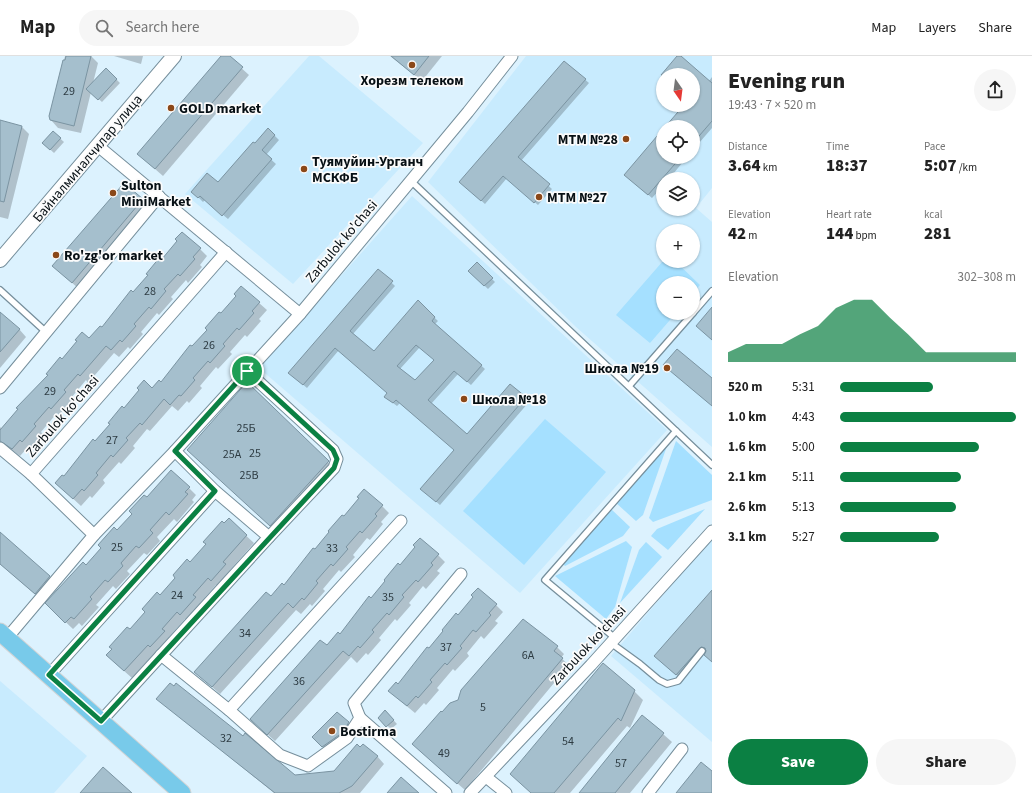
<!DOCTYPE html>
<html lang="en">
<head>
<meta charset="utf-8">
<style>
  :root { --surface:#fff; --page:#f6f6f6; --text:#222; --muted:#767676; --line:#e0e0e0; --accent:#0b8043 }
  body { margin:0; font-family:"Source Sans 3",sans-serif; background:var(--page); color:var(--text); height:100vh; display:flex; flex-direction:column; font-size:15px; white-space:nowrap }
  * { box-sizing:border-box; margin:0 }
  p { font-size:13px; color:var(--muted) }
  .icon { flex:none; width:22px; height:22px; fill:none; stroke:currentColor; stroke-width:2; stroke-linecap:round; stroke-linejoin:round }
  .map { position:relative; flex:1; overflow:hidden }
  .drawer { display:flex; flex-direction:column; background:var(--surface); width:320px }
  .drawer>* { flex:none }
  .needle { width:26px; rotate:166deg }
  .fabs { position:absolute; left:656px; top:12px; display:grid; gap:8px }
  .fabs a { display:grid; place-items:center; width:44px; height:44px; border-radius:50%; background:var(--surface); box-shadow:0 1px 3px #0004; font-size:20px }
  .pin { position:absolute; display:grid; place-items:center; width:34px; height:34px; color:#fff; margin:-17px; border:2px solid #fff; border-radius:50%; box-shadow:0 1px 4px #0007 }
  .round { display:grid; place-items:center; flex:none; width:42px; height:42px; border-radius:21px; background:var(--page) }
  .headline { display:flex; align-items:center; justify-content:space-between; height:68px; padding:0 16px }
  h1 { font-size:22px; font-weight:800; line-height:30px }
  .stats { display:grid; grid-template-columns:repeat(3,1fr); gap:6px; height:68px; padding:4px 16px }
  .stats div { display:grid; align-content:center }
  .stats b { font-size:17px; font-weight:800 }
  .stats small { font-size:11px; font-weight:400 }
  .stats p { font-size:11px }
  .chart { height:112px; padding:8px 16px }
  .chart p { display:flex; justify-content:space-between }
  .chart svg { width:100%; height:72px; margin-top:4px; fill:var(--accent); opacity:.7 }
  .button { display:flex; gap:8px; margin-top:auto; padding:8px 16px }
  .button a { flex:1; height:46px; border-radius:24px; background:var(--accent); color:#fff; font-size:16px; font-weight:800; line-height:46px; text-align:center }
  .button a+a { background:var(--page); color:var(--text) }
  ul { padding:0 16px; list-style:none; font-size:13px }
  li { display:grid; grid-template-columns:64px 48px 1fr; align-items:center; height:30px }
  li i { height:10px; border-radius:5px; background:var(--accent) }
  header { display:flex; align-items:center; gap:24px; box-sizing:border-box; height:56px; padding:0 20px; background:var(--surface); border-bottom:1px solid var(--line) }
  header strong { font-size:19px }
  nav { display:flex; gap:22px; margin-inline-start:auto; font-size:14px }
  .search { width:280px; height:36px; background:var(--page); display:flex; align-items:center; gap:10px; box-sizing:border-box; padding:0 14px; border-radius:22px; color:var(--muted); font-size:15px }
  main { display:flex; flex:1; min-height:0 }
  .map>svg:first-child { display:block }
  .built { fill:#c8ebfe; fill-rule:evenodd }
  .green { fill:#a5e0ff }
  .shadow { fill:#0003; fill-rule:evenodd }
  .building { fill:#a5bfcd; stroke:#7b94a2; fill-rule:evenodd }
  .lines { fill:none; stroke-linecap:round; stroke-linejoin:round }
  .service-casing { stroke:#768f9c; stroke-width:8 }
  .minor-casing { stroke:#768f9c; stroke-width:13 }
  .tertiary-casing { stroke:#768f9c; stroke-width:16 }
  .primary-casing { stroke:#d2d4d5; stroke-width:19 }
  .service { stroke:#fff; stroke-width:5.5 }
  .minor { stroke:#fff; stroke-width:11 }
  .tertiary { stroke:#fff; stroke-width:14 }
  .primary { stroke:#78caea; stroke-width:17 }
  .route-casing { stroke:#fff; stroke-width:8 }
  .route { stroke:#0b8043; stroke-width:5 }
  .poi-dot { fill:#8b4819; stroke:#fbfbfb; stroke-width:1.5 }
  .labels { text-anchor:middle; stroke-width:3.5; stroke-linejoin:round; paint-order:stroke }
  .number-label { font-size:12px; fill:#2e3c43 }
  .poi-label { font-size:14px; font-weight:bold; fill:#071015; stroke:#fbfbfb; text-anchor:start }
  .street-label { font-size:14px; fill:#071015; stroke:#fbfbfb }
</style>
</head>
<body>
<header>
<strong>Map</strong>
<div class="search"><svg class="icon" aria-label="search" viewBox="0 0 24 24"><circle cx="10" cy="10" r="6"/><path d="M15 15l6 6"/></svg>Search here</div>
<nav><a>Map</a><a>Layers</a><a>Share</a></nav>
</header>
<main>
<div class="map">
<svg width="712" height="737" viewBox="0 0 712 737">
  <rect width="100%" height="100%" fill="#dcf2fe"/>
  <!-- built -->
  <g class="built">
    <polygon points="309,0 319,0 423,87 293,228 185,138"/>
    <path d="M526,0H712V132L696,152L712,166V391L576,271L428,126ZM663,19H693V49H663ZM663,71H693V101H663ZM663,123H693V153H663ZM663,175H693V205H663ZM663,227H693V257H663Z"/>
    <polygon points="412,140 667,374 520,537 259,312"/>
    <polygon points="712,482 712,686 611,600"/>
    <polygon points="0,625 87,700 54,737 0,737"/>
  </g>
  <!-- green -->
  <g class="green">
    <polygon points="663,205 675,205 700,229 693,237 693,227 663,227 663,257 676,257 650,287 616,259"/>
    <polygon points="545,363 606,416 524,509 463,455"/>
    <polygon points="676,385 712,419 712,444 653,466 649,462"/>
    <polygon points="667,390 643,459 636,465 615,446"/>
    <polygon points="611,453 630,471 623,480 565,510 563,508"/>
    <polygon points="705,453 668,494 651,480 657,473"/>
    <polygon points="626,485 632,491 615,551 606,563 555,520"/>
    <polygon points="646,486 662,501 620,547 639,494"/>
  </g>
  <!-- shadow -->
  <g class="shadow">
    <polygon points="65,0 91,0 98,7 93,27 106,13 120,27 102,46 91,36 81,77 58,72 51,64"/>
    <polygon points="114,0 143,0 141,8"/>
    <polygon points="222,0 228,0 249,19 163,120 138,98"/>
    <polygon points="390,0 442,0 422,25"/>
    <polygon points="678,0 709,25 712,21 712,72 693,94 693,71 666,71 685,49 693,49 693,19 663,19 663,22 661,20"/>
    <polygon points="565,6 589,27 521,105 552,133 538,149 507,122 485,148 464,129"/>
    <polygon points="0,65 22,71 29,78 8,163 0,161"/>
    <polygon points="663,75 663,101 687,101 669,123 663,123 663,130 652,142 629,122"/>
    <polygon points="53,76 64,86 54,97 43,87"/>
    <polygon points="274,79 279,84 266,99 276,108 228,163 205,144 203,146 197,140 218,127 255,89"/>
    <polygon points="142,144 149,151 79,233 61,217"/>
    <polygon points="200,193 207,200 200,209 202,211 188,227 186,224 171,241 173,243 159,259 157,257 141,276 143,278 130,293 128,291 119,301 114,297 88,327 86,324 71,342 73,344 59,359 57,357 41,376 43,378 30,393 28,391 20,400 0,385 0,371 2,373 62,305 102,273 162,204"/>
    <polygon points="477,208 495,226 488,233 469,215"/>
    <path d="M378,214L395,230L353,278L374,296L418,246L438,265L435,268L485,313L471,329L458,318L431,348L467,379L510,329L529,346L440,449L425,436L455,394L400,347L397,350L389,344L388,337L339,294L307,332L293,320ZM420,291L435,304L415,325L400,313Z"/>
    <polygon points="241,231 267,254 259,263 261,265 247,281 245,279 230,296 232,298 218,313 216,311 200,330 202,332 189,347 187,345 178,355 172,350 150,375 147,373 133,390 135,392 121,408 119,406 103,424 105,427 92,442 90,440 81,450 56,427 64,422 124,353 161,327 238,240"/>
    <polygon points="0,264 19,273 26,281 0,312"/>
    <polygon points="247,328 334,412 277,476 195,400"/>
    <polygon points="189,432 196,439 192,444 194,446 177,466 174,463 157,481 160,485 147,499 144,497 127,515 130,518 116,533 113,530 96,549 99,551 82,570 79,567 73,573 54,555 86,510 147,443"/>
    <polygon points="382,450 389,457 381,466 383,468 370,484 367,482 353,499 355,501 341,516 339,514 323,533 325,535 312,550 310,548 301,558 296,554 220,638 195,616 284,530 344,462"/>
    <polygon points="229,464 254,487 230,514 232,516 219,532 216,529 200,547 203,549 188,566 185,563 169,581 171,584 158,598 156,596 132,622 115,607 130,574"/>
    <polygon points="0,477 57,528 43,545 0,508"/>
    <polygon points="438,499 445,506 437,515 440,517 426,533 423,530 409,547 411,549 397,565 395,563 379,582 381,584 368,599 366,597 357,607 351,601 275,685 258,670 327,590 340,579 400,510"/>
    <polygon points="712,535 712,605 708,595 703,595 680,622 659,604"/>
    <polygon points="496,549 503,556 495,565 498,567 484,583 481,580 467,597 469,600 455,615 453,613 437,632 439,634 426,649 424,647 415,657 397,642 398,629 458,560"/>
    <polygon points="557,591 564,598 561,602 569,609 465,734 420,695 442,657"/>
    <polygon points="634,635 643,644 630,672 627,670 570,737 532,737"/>
    <polygon points="158,643 243,681 294,720 335,716 377,700 384,708 360,737 274,737"/>
    <polygon points="385,655 397,668 391,673 379,662"/>
    <polygon points="348,667 354,673 328,696 318,687"/>
    <polygon points="663,678 672,686 630,737 580,737"/>
  </g>
  <!-- building -->
  <g class="building">
    <polygon points="66,0 91,0 74,70 50,64 49,60 63,4 65,4"/>
    <polygon points="221,0 230,0 243,11 155,113 137,98"/>
    <polygon points="391,0 429,0 414,19"/>
    <polygon points="677,0 681,0 712,27 712,65 693,87 693,71 665,71 684,49 693,49 693,19 661,19"/>
    <polygon points="564,5 586,23 518,101 550,128 534,147 503,120 481,145 459,126"/>
    <polygon points="106,12 117,23 98,44 86,33"/>
    <polygon points="0,64 22,70 4,146 0,145"/>
    <polygon points="268,72 275,79 262,94 272,103 222,160 200,140 198,142 191,136 207,117 218,126 253,86 255,87"/>
    <polygon points="663,73 663,101 681,101 648,139 624,119"/>
    <polygon points="53,75 61,82 50,94 42,87"/>
    <polygon points="124,127 143,143 72,227 52,210"/>
    <polygon points="182,176 201,192 193,201 195,203 180,220 178,218 164,233 166,235 151,253 149,251 134,268 136,270 122,286 120,284 111,294 106,290 80,320 78,318 64,334 66,336 51,353 49,351 34,368 36,370 22,386 20,384 12,393 0,385 0,374 18,353 16,352 48,319 46,318 60,301 62,303 77,285 75,284 82,276 89,282 100,270 102,271 131,234 133,236 148,219 146,218 160,201 162,203 177,185 175,183"/>
    <polygon points="477,206 493,222 484,230 468,215"/>
    <path d="M378,213L393,225L350,275L374,295L418,244L435,261L432,265L482,309L467,326L454,315L428,344L467,378L510,328L526,341L436,446L420,433L454,394L396,344L393,347L384,341L387,337L335,292L303,329L288,317ZM416,289L434,304L415,324L397,310Z"/>
    <polygon points="241,230 260,246 252,255 254,257 239,274 237,272 223,288 225,290 210,307 208,305 193,322 195,324 181,340 179,339 170,349 164,343 142,369 140,367 126,382 128,384 113,401 111,399 96,417 98,419 84,435 82,433 73,443 55,427 62,419 64,420 93,383 95,385 110,368 108,367 122,350 124,352 139,334 137,332 144,324 152,332 159,324 161,326 190,289 192,290 207,274 205,272 219,256 221,257 236,240 234,238"/>
    <polygon points="712,251 712,284 696,270"/>
    <polygon points="0,256 20,273 0,296"/>
    <polygon points="677,293 712,322 712,350 663,309"/>
    <polygon points="247,326 329,405 270,470 187,394"/>
    <polygon points="171,414 190,431 185,436 188,438 169,459 166,456 150,474 153,477 139,492 136,490 121,507 123,510 108,526 105,524 90,541 92,543 74,563 71,561 65,567 45,547 83,506 86,509 101,492 98,489 114,471 117,474 132,458 129,455 144,439 147,441"/>
    <polygon points="364,433 383,449 375,458 377,460 362,477 360,475 346,491 348,493 333,510 331,508 316,525 318,527 304,544 302,542 293,552 288,547 212,631 194,616 266,536 271,540 282,527 284,529 313,492 315,493 329,476 328,475 342,459 344,460 359,442 357,441"/>
    <polygon points="229,462 247,479 223,506 226,508 211,525 208,522 193,539 196,541 180,559 177,556 162,573 165,575 150,591 148,589 124,615 106,599 112,593 109,591 127,571 130,573 145,556 142,553 157,536 160,539 175,522 173,519 187,503 190,506 206,488 203,486 222,465 224,467"/>
    <polygon points="0,476 50,520 35,538 0,508"/>
    <polygon points="420,482 439,498 431,507 433,509 418,526 416,524 402,539 404,541 389,559 387,557 372,574 374,576 360,592 358,590 349,600 343,595 267,679 250,663 320,584 327,589 338,576 340,578 369,540 371,542 385,525 384,524 398,507 400,509 415,491 413,489"/>
    <polygon points="478,532 497,548 489,557 491,559 476,576 473,574 460,590 462,592 447,609 445,607 430,624 432,626 418,642 416,640 407,650 388,635 396,626 398,628 427,591 429,592 443,575 442,574 456,557 458,559 473,541 471,539"/>
    <polygon points="712,534 712,606 704,599 706,595 705,592 701,591 676,619 654,600"/>
    <polygon points="523,563 558,590 554,595 563,602 457,728 412,688 441,655 442,656 450,647 458,644 461,634"/>
    <polygon points="603,607 635,634 621,665 618,662 554,737 531,737 510,718"/>
    <polygon points="170,627 174,630 176,627 243,680 245,677 295,719 334,715 357,688 360,691 363,688 378,700 352,730 339,737 275,737 156,643"/>
    <polygon points="385,654 394,664 386,671 378,662"/>
    <polygon points="337,656 349,666 342,677 322,691 312,681"/>
    <polygon points="642,659 664,677 615,737 579,737"/>
    <polygon points="701,706 712,715 712,737 676,737"/>
    <polygon points="103,711 132,737 80,737"/>
    <polygon points="401,721 419,737 387,737"/>
  </g>
  <g class="lines">
    <defs>
      <g id="service">
        <polyline points="411,125 712,409"/>
        <polyline points="0,234 46,276"/>
        <polyline points="693,257 712,235"/>
        <polyline points="629,330 693,257"/>
        <polyline points="615,582 545,524 676,375"/>
        <polyline points="611,587 640,608 659,624 667,628 678,625 702,595"/>
      </g>
      <g id="minor">
        <polyline points="98,90 300,258 175,395 215,435 269,481 101,665"/>
        <polyline points="300,258 468,56 512,0"/>
        <polyline points="247,315 333,394 337,403 334,412 269,481"/>
        <polyline points="0,332 159,140"/>
        <polyline points="0,392 31,418 94,479 175,395"/>
        <polyline points="31,418 226,196"/>
        <polyline points="7,582 94,479"/>
        <polyline points="161,599 229,654 401,465"/>
        <polyline points="49,619 215,435"/>
        <polyline points="229,654 280,699 308,710 347,682 360,662 354,647 461,518"/>
        <polyline points="360,662 446,737"/>
        <polyline points="486,721 506,737"/>
        <polyline points="470,737 591,609 712,475"/>
        <polyline points="648,737 682,693"/>
      </g>
      <polyline id="tertiary" points="0,204 174,0"/>
      <polyline id="primary" points="0,576 182,737"/>
    </defs>
    <!-- service casing -->
    <use href="#service" class="service-casing"/>
    <!-- minor casing -->
    <use href="#minor" class="minor-casing"/>
    <!-- tertiary casing -->
    <use href="#tertiary" class="tertiary-casing"/>
    <!-- primary casing -->
    <use href="#primary" class="primary-casing"/>
    <!-- service -->
    <use href="#service" class="service"/>
    <!-- minor -->
    <use href="#minor" class="minor"/>
    <!-- tertiary -->
    <use href="#tertiary" class="tertiary"/>
    <!-- primary -->
    <use href="#primary" class="primary"/>
  </g>
  <g class="lines">
    <defs>
      <polygon id="route" points="247,315 333,394 337,403 334,412 101,665 49,619 215,435 175,395"/>
    </defs>
    <!-- route casing -->
    <use href="#route" class="route-casing"/>
    <!-- route -->
    <use href="#route" class="route"/>
  </g>
  <!-- markers -->
  <g class="poi-dot">
    <circle cx="412" cy="9" r="4"/>
    <circle cx="171" cy="52" r="4"/>
    <circle cx="626" cy="83" r="4"/>
    <circle cx="304" cy="113" r="4"/>
    <circle cx="113" cy="137" r="4"/>
    <circle cx="539" cy="141" r="4"/>
    <circle cx="56" cy="199" r="4"/>
    <circle cx="667" cy="312" r="4"/>
    <circle cx="464" cy="343" r="4"/>
    <circle cx="332" cy="675" r="4"/>
  </g>
  <g class="labels">
    <!-- number labels -->
    <g class="number-label">
      <text x="69" y="39">29</text>
      <text x="150" y="239">28</text>
      <text x="209" y="293">26</text>
      <text x="50" y="339">29</text>
      <text x="246" y="376">25Б</text>
      <text x="112" y="388">27</text>
      <text x="255" y="401">25</text>
      <text x="232" y="402">25А</text>
      <text x="249" y="423">25В</text>
      <text x="117" y="495">25</text>
      <text x="332" y="496">33</text>
      <text x="177" y="543">24</text>
      <text x="388" y="545">35</text>
      <text x="245" y="581">34</text>
      <text x="446" y="595">37</text>
      <text x="528" y="603">6A</text>
      <text x="299" y="629">36</text>
      <text x="483" y="655">5</text>
      <text x="226" y="686">32</text>
      <text x="568" y="689">54</text>
      <text x="444" y="701">49</text>
      <text x="621" y="711">57</text>
    </g>
    <!-- poi labels -->
    <g class="poi-label">
      <text x="412" y="29" text-anchor="middle">Хорезм телеком</text>
      <text x="179" y="57">GOLD market</text>
      <text x="618" y="88" text-anchor="end">MTM №28</text>
      <text x="312" y="110">Туямуйин-Урганч<tspan x="312" dy="16">МСКФБ</tspan></text>
      <text x="121" y="134">Sulton<tspan x="121" dy="16">MiniMarket</tspan></text>
      <text x="547" y="146">MTM №27</text>
      <text x="64" y="204">Ro'zg'or market</text>
      <text x="659" y="317" text-anchor="end">Школа №19</text>
      <text x="472" y="348">Школа №18</text>
      <text x="340" y="680">Bostirma</text>
    </g>
    <!-- street labels -->
    <g class="street-label">
      <text transform="translate(87 102) rotate(-50)" y="5">Байналминалчилар улица</text>
      <text transform="translate(341 185) rotate(-50)" y="5">Zarbulok ko'chasi</text>
      <text transform="translate(62 360) rotate(-49)" y="5">Zarbulok ko'chasi</text>
      <text transform="translate(588 589) rotate(-47)" y="5">Zarbulok ko'chasi</text>
    </g>
  </g>
</svg>
<div class="fabs">
<a><svg class="needle" viewBox="-14 -14 28 28"><path d="M0-13l5 13h-10z" fill="#e53935"/><path d="M0 13l5-13h-10z" fill="#767676"/></svg></a>
<a><svg class="icon" aria-label="locate" viewBox="0 0 24 24"><circle cx="12" cy="12" r="6"/><path d="M12 2v4M12 18v4M2 12h4M18 12h4"/></svg></a>
<a><svg class="icon" aria-label="layers" viewBox="0 0 24 24"><path d="M12 4l9 5-9 5-9-5zM3 14l9 5 9-5"/></svg></a>
<a>+</a>
<a>−</a>
</div>
<div class="pin" style="left:247px;top:315px;background:#1e9e55"><svg class="icon" aria-label="arrive" viewBox="0 0 24 24"><path d="M6 21V4h12l-3 4 3 4H6"/></svg></div>
</div>
<section class="drawer">
<div class="headline"><div><h1>Evening run</h1><p>19:43 · 7 × 520 m</p></div><a class="round"><svg class="icon" aria-label="share" viewBox="0 0 24 24"><path d="M12 15V3M7 8l5-5 5 5M5 13v7h14v-7"/></svg></a></div>
<div class="stats">
<div><p>Distance</p><b>3.64<small> km</small></b></div>
<div><p>Time</p><b>18:37</b></div>
<div><p>Pace</p><b>5:07<small> /km</small></b></div>
</div>
<div class="stats">
<div><p>Elevation</p><b>42<small> m</small></b></div>
<div><p>Heart rate</p><b>144<small> bpm</small></b></div>
<div><p>kcal</p><b>281</b></div>
</div>
<div class="chart"><p><span>Elevation</span>302–308 m</p>
<svg viewBox="0 0 160 44" preserveAspectRatio="none"><path d="M0 44V38L10 33L20 33L30 33L40 27L50 22L60 11L70 6L80 6L90 17L100 27L110 38L120 38L130 38L140 38L150 38L160 38V44z"/></svg>
</div>
<ul>
<li><b>520 m</b>5:31<i style="width:53%"></i></li>
<li><b>1.0 km</b>4:43<i style="width:100%"></i></li>
<li><b>1.6 km</b>5:00<i style="width:79%"></i></li>
<li><b>2.1 km</b>5:11<i style="width:69%"></i></li>
<li><b>2.6 km</b>5:13<i style="width:66%"></i></li>
<li><b>3.1 km</b>5:27<i style="width:56%"></i></li>
</ul>
<div class="button"><a>Save</a><a>Share</a></div>
</section>
</main>
</body>
</html>
